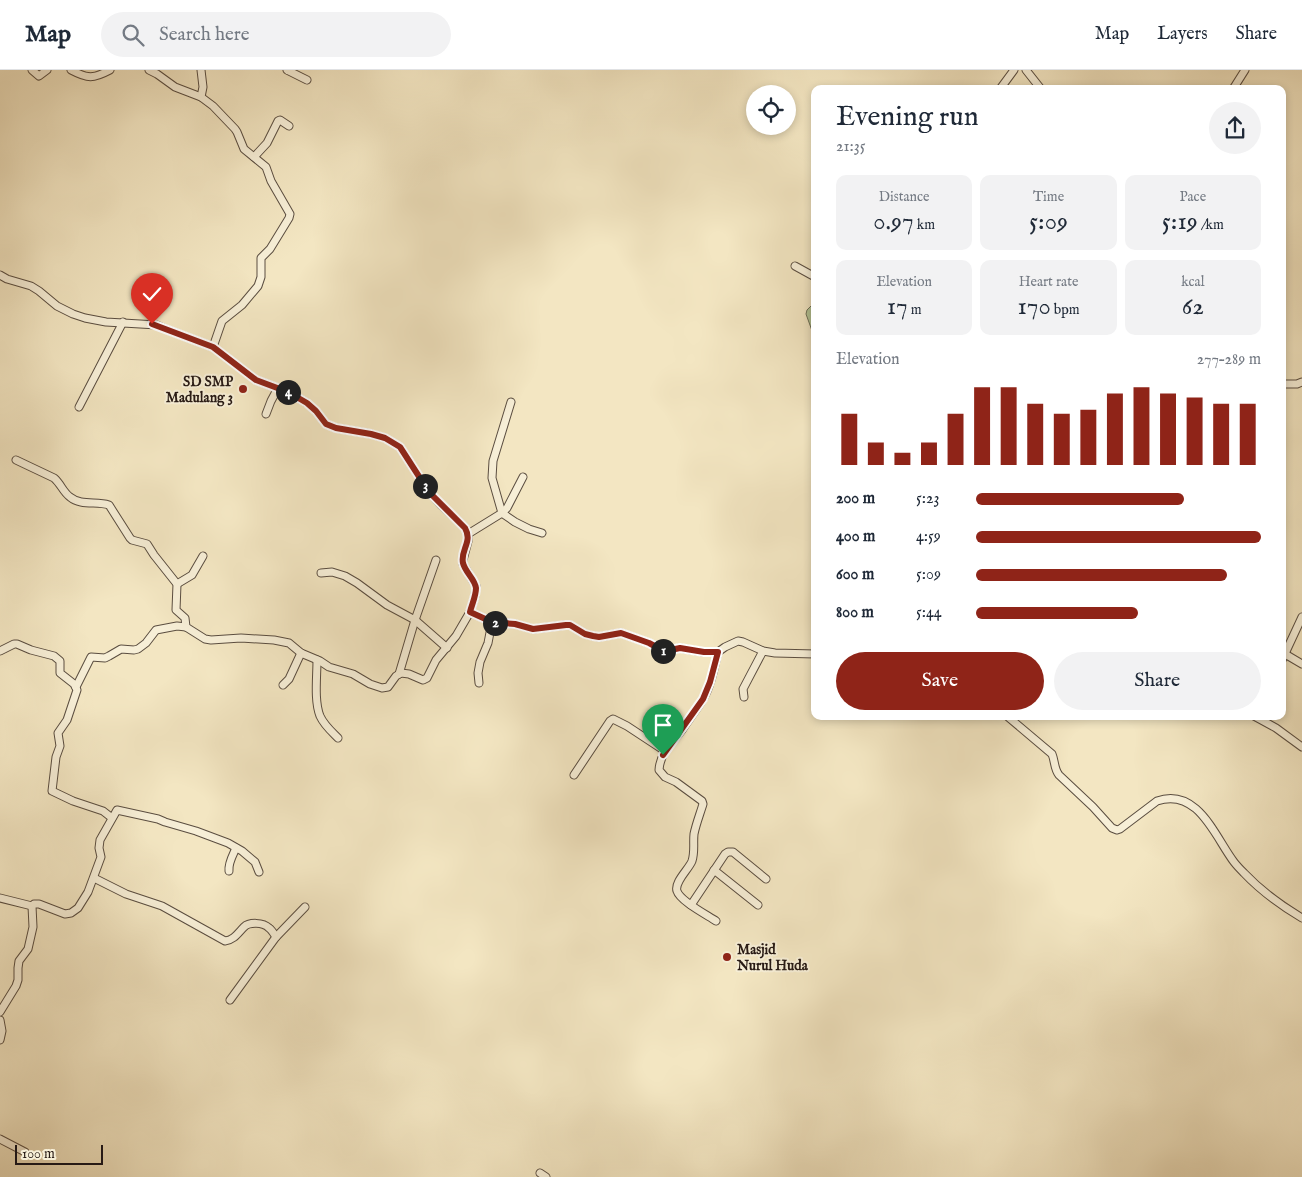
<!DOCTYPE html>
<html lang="en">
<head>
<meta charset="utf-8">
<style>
  :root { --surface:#fff; --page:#f2f2f3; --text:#1f2937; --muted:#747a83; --line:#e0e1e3; --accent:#8f2418 }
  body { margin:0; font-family:"IM FELL English",serif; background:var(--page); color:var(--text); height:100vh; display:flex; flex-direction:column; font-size:19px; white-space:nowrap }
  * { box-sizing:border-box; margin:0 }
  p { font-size:16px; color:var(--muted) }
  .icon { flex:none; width:28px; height:28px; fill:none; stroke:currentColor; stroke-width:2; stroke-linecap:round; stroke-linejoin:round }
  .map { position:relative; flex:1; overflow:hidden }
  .panel { position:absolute; left:811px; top:15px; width:475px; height:635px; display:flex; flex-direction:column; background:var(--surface); border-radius:10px; box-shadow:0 2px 8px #0003 }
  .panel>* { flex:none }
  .controls { position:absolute; left:746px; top:15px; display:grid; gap:10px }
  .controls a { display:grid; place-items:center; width:50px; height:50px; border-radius:50%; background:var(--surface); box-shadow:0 2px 8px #0003; font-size:25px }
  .scale { position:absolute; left:15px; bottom:12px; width:88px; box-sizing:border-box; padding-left:5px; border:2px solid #271a15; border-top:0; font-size:14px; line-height:18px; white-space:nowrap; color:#271a15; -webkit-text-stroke:4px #f7efd7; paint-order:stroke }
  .pin { position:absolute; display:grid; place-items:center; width:42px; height:42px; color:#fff; margin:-51px -21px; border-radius:50% 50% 50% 0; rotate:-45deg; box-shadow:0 0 5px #0007 }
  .pin .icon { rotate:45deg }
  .km { position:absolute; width:25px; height:25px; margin:-12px; border-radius:50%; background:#222; color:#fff; font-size:14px; line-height:25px; text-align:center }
  .round { display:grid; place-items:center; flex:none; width:52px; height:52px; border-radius:26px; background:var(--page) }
  .headline { display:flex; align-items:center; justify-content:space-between; height:85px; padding:0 25px }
  h1 { font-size:28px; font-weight:600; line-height:38px }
  .metrics { display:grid; grid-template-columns:repeat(3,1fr); gap:8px; height:85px; padding:5px 25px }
  .metrics div { display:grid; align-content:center; border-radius:10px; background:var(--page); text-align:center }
  .metrics b { font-size:25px; font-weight:600 }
  .metrics small { font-size:14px; font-weight:400 }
  .metrics p { font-size:14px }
  .chart { height:140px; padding:10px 25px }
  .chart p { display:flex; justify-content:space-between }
  .chart svg { width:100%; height:90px; margin-top:5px; stroke:var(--accent); stroke-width:6 }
  .cta { display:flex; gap:10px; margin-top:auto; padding:10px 25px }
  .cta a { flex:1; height:58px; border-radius:30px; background:var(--accent); color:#fff; font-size:20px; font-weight:600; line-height:58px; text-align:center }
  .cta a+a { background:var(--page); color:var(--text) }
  ul { padding:0 25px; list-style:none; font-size:16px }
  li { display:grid; grid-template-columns:80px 60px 1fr; align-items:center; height:38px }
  li i { height:12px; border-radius:6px; background:var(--accent) }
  header { display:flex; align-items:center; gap:30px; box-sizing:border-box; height:70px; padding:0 25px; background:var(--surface); border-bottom:1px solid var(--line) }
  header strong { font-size:24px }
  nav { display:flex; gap:28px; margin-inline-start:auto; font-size:18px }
  .search { width:350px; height:45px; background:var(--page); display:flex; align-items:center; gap:12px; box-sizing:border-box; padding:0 18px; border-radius:28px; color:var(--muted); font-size:19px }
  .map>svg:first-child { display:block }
  .green { fill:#b6c697; stroke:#6e7056 }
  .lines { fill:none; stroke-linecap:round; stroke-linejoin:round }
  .minor-casing { stroke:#5a4d40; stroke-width:9 }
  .minor { stroke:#f7efd7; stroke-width:7 }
  .route-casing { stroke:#fff; stroke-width:10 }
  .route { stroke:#8f2418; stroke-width:6 }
  .poi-dot { fill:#8f2418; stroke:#f7efd7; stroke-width:2 }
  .labels { text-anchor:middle; stroke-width:4; stroke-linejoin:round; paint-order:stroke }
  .poi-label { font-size:14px; font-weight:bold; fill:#271a15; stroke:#f7efd7; text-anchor:end }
</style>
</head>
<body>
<header>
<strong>Map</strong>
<div class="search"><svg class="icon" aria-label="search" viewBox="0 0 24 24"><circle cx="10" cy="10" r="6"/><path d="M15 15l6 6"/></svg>Search here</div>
<nav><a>Map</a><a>Layers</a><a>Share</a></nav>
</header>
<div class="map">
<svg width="1302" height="1107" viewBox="0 0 1302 1107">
  <rect width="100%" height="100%" fill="#f3e6c2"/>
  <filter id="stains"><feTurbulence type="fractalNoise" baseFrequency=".004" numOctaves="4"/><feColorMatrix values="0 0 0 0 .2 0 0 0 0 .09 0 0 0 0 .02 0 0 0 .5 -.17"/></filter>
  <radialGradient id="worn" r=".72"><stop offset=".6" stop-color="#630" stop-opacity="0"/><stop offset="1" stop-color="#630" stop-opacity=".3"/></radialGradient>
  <!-- green -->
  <polygon class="green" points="815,232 815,269 806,244 807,240"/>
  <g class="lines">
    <defs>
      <g id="minor">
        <polyline points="32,0 39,6 47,0"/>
        <path d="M71,0C88,9 93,9 110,0"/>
        <polyline points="149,0 157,4 175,17 201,27"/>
        <polyline points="201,0 203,17 201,27 213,36 235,59 237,62 244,79 266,97 271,111 290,144 289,148 270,179 261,188 261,207 258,216 242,235 222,251 213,277"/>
        <polyline points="287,0 307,10"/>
        <polyline points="1026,0 1041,19"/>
        <polyline points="1000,19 1014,0"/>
        <polyline points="1233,19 1245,0"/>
        <polyline points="254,87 267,73 278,51 280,50 289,56"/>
        <polyline points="795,196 815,207"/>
        <polyline points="0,205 7,209 31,216 39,221 57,236 73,244 85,248 106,252 157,255 168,260 213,277 256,310 288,322 307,333 316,341 326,354 336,358 371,364 385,368 400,377 429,422 441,435 456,449 465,458 468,464 468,471 463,490 463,494 476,516 475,526 470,542 492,552 515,554 533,559 566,555 570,555 585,564 593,566 599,567 621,563 649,573 662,580 666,581 680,578 703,582 718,582 725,577 738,571 743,572 763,581 775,583 815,584"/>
        <polyline points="1282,314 1297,314 1302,312"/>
        <polyline points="511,332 493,391 492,408 502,443 515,452 529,459 542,463"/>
        <polyline points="79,337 123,252"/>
        <polyline points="266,344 271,331 278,318"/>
        <path d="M16,390L54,408C61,414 63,422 70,427C81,436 96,431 109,435L130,468L132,470L147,474L154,485L177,514L176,540L185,548L186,557L205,569L211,570L241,568L274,570L289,573L301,583L320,591L329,597L353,604L370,614L382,618L388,617L396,606L401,603L409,604L423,610L427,608L436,590L456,566L470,542"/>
        <polyline points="468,464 502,443 507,438 523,407"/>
        <polyline points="321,503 332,502 345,506 357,513 387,535 415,550 447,578"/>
        <polyline points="177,514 192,505 203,486"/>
        <polyline points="0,581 14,574 17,574 31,580 54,586 60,591 60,603 74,614 77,620 67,650 58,663 60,676 56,687 52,721 73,731 103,741 112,748"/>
        <polyline points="1285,584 1302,594"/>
        <path d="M317,590C317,607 314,631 320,646C324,655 331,661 338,668"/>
        <polyline points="1282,590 1302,547"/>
        <polyline points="399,604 415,550 436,490"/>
        <polyline points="479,613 478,603 480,592 488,573 492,552"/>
        <polyline points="283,615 289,609 301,583"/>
        <polyline points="76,617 91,587 105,588 109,586 121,579 134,580 138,579 146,573 156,560 177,556 186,557"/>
        <polyline points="744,627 743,619 763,581"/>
        <path d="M1007,646L1052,684C1055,691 1054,699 1059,705L1093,737L1112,758L1117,760L1120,759L1157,731C1198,717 1215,767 1234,792C1237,796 1241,800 1244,803C1261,821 1282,836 1302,848"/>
        <polyline points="1254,646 1276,658 1302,677"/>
        <polyline points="574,705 610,651 613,649 627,656 665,681"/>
        <polyline points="714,800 758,835"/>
        <path d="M229,801C228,793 233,785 236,778"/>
        <path d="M94,808L126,824L162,836L225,871C234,870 238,863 244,857C249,852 263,852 269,858C272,860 274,864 276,867"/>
        <polyline points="0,828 32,836"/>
        <polyline points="691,835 725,784 728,782 733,782 766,809"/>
        <path d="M716,851C707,845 680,831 677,821C674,812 689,799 692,791C695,782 693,773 694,764C696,754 700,744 703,734L702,731L676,712L665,707L659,700C660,683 672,673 682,660C688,651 696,640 702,631C711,616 714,599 718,582"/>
        <polyline points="230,930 276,867 305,837"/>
        <polyline points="0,942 16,916 18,910 18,898 19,891 28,879 33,857 32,836 34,834 39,834 65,844 71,843 78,838 88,822 101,787 99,778 100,770 117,740 158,749 165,752 196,761 228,773 242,781 255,792 259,802"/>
        <polyline points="0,950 2,961 0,970"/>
        <polyline points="0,1069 25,1082"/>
        <polyline points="540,1103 546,1107"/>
      </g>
    </defs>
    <!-- minor casing -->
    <use href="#minor" class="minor-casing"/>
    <!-- minor -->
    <use href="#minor" class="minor"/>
  </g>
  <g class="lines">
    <defs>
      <path id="route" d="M152,254L213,277L256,310L288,322L307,333L316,341L326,354L336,358L371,364L385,368L400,377L429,422L465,458C473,472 460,480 463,493C465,502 475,509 476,518C476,526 472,534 470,542L492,552L515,554L533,559L566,555H570L585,564L593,566L599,567L621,563L649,573L662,580L666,581L680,578L704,582H718L710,612L703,629L663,685"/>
    </defs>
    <!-- route casing -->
    <use href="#route" class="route-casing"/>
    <!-- route -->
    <use href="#route" class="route"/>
  </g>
  <!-- markers -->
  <g class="poi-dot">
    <circle cx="243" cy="319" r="5"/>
    <circle cx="727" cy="887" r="5"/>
  </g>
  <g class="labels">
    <!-- poi labels -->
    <g class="poi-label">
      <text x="233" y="316">SD SMP<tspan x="233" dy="16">Madulang 3</tspan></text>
      <text x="737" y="884" text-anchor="start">Masjid<tspan x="737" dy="16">Nurul Huda</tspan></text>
    </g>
  </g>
  <rect width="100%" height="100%" filter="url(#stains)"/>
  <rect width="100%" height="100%" fill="url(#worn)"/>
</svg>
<div class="controls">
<a><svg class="icon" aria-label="locate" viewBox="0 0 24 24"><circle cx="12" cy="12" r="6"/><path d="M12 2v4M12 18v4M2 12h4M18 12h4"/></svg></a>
</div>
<div class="scale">100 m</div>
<div class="pin" style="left:663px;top:685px;background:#1e9e55"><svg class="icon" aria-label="arrive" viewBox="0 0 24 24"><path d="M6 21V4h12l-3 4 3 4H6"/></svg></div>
<div class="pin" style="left:152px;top:254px;background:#d93025"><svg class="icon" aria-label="check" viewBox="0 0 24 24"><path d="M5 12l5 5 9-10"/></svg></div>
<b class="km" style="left:663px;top:581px">1</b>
<b class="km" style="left:495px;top:553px">2</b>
<b class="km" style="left:425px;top:416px">3</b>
<b class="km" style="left:288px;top:322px">4</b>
<section class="panel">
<div class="headline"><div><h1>Evening run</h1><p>21:35</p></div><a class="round"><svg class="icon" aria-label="share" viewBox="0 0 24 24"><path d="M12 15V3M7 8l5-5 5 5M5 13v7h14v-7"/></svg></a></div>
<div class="metrics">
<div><p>Distance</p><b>0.97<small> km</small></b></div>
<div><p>Time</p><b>5:09</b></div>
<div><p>Pace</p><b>5:19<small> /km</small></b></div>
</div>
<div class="metrics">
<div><p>Elevation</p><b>17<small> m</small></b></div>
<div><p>Heart rate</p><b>170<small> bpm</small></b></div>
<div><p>kcal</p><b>62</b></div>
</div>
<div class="chart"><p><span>Elevation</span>277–289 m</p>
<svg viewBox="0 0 160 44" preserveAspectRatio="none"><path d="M5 44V19M15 44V33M25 44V38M35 44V33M45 44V19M55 44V6M65 44V6M75 44V14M85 44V19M95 44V17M105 44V9M115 44V6M125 44V9M135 44V11M145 44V14M155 44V14"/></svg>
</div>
<ul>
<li><b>200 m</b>5:23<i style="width:73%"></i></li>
<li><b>400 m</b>4:59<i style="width:100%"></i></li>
<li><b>600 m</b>5:09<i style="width:88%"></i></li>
<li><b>800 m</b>5:44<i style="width:57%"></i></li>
</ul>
<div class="cta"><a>Save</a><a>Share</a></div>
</section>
</div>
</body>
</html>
